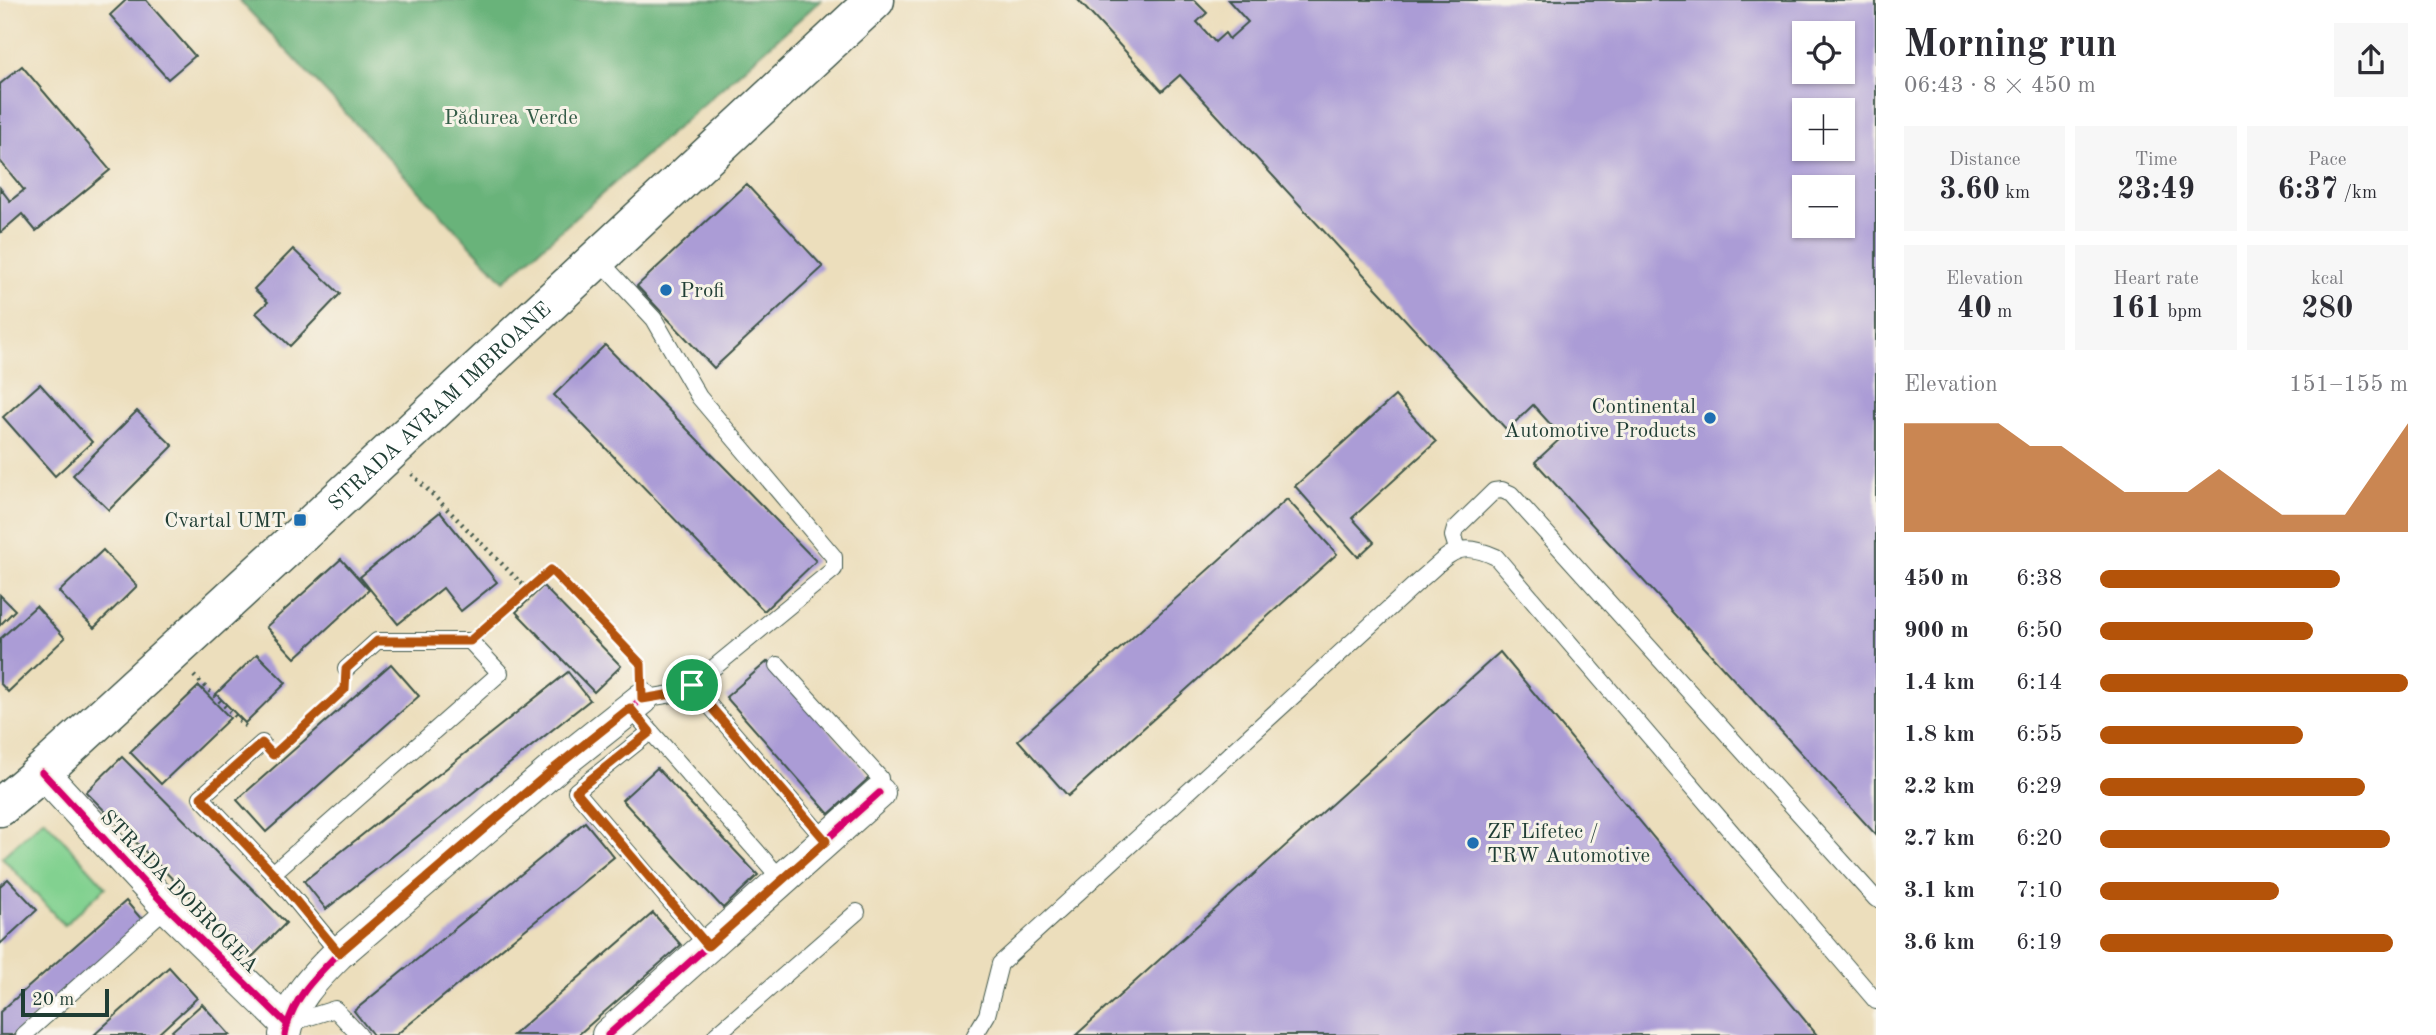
<!DOCTYPE html>
<html lang="en">
<head>
<meta charset="utf-8">
<style>
  :root { --surface:#fff; --page:#f7f7f7; --text:#2b2b33; --muted:#7c7c81; --accent:#b45309 }
  body { margin:0; font-family:"Old Standard TT",serif; background:var(--page); color:var(--text); height:100vh; display:flex; flex-direction:column; font-size:26px; white-space:nowrap }
  * { box-sizing:border-box; margin:0 }
  p { font-size:23px; color:var(--muted) }
  .icon { flex:none; width:38px; height:38px; fill:none; stroke:currentColor; stroke-width:2; stroke-linecap:round; stroke-linejoin:round }
  .map { position:relative; flex:1; overflow:hidden }
  .panel { display:flex; flex-direction:column; background:var(--surface); width:560px }
  .panel>* { flex:none }
  .fabs { position:absolute; left:1792px; top:21px; display:grid; gap:14px }
  .fabs a { display:grid; place-items:center; width:63px; height:63px; border-radius:0px; background:var(--surface); box-shadow:0 2px 5px #0004; font-size:35px }
  .scale { position:absolute; left:21px; bottom:18px; width:88px; box-sizing:border-box; padding-left:7px; border:4px solid #1f3d34; border-top:0; font-size:19px; line-height:24px; white-space:nowrap; color:#1f3d34; -webkit-text-stroke:5px #f7f3e8; paint-order:stroke }
  .pin { position:absolute; display:grid; place-items:center; width:60px; height:60px; color:#fff; margin:-30px; border:4px solid #fff; border-radius:50%; box-shadow:0 2px 7px #0007 }
  .round { display:grid; place-items:center; flex:none; width:74px; height:74px; border-radius:0px; background:var(--page) }
  .head { display:flex; align-items:center; justify-content:space-between; height:119px; padding:0 28px }
  h1 { font-size:38px; font-weight:800; line-height:52px }
  .stats { display:grid; grid-template-columns:repeat(3,1fr); gap:10px; height:119px; padding:7px 28px }
  .stats div { display:grid; align-content:center; border-radius:0px; background:var(--page); text-align:center }
  .stats b { font-size:30px; font-weight:800 }
  .stats small { font-size:19px; font-weight:400 }
  .stats p { font-size:19px }
  .chart { height:196px; padding:14px 28px }
  .chart p { display:flex; justify-content:space-between }
  .chart svg { width:100%; height:126px; margin-top:7px; fill:var(--accent); opacity:.7 }
  ul { padding:0 28px; list-style:none; font-size:23px }
  li { display:grid; grid-template-columns:112px 84px 1fr; align-items:center; height:52px }
  li i { height:18px; border-radius:9px; background:var(--accent) }
  main { display:flex; flex:1; min-height:0 }
  .map>svg:first-child { display:block }
  .green { fill:#82d190; stroke:#508762; stroke-width:2 }
  .forest { fill:#69b37a; stroke:#447857; stroke-width:2 }
  .building { fill:#ab9cd6; fill-rule:evenodd }
  .lines { fill:none; stroke-linecap:round; stroke-linejoin:round }
  .service-casing { stroke:#3e5548; stroke-width:18 }
  .minor-casing { stroke:#3e5548; stroke-width:34 }
  .secondary-casing { stroke:#3e5548; stroke-width:41 }
  .path { stroke:#3e5548; stroke-width:4.5; stroke-dasharray:2 5; stroke-linecap:butt }
  .service { stroke:#fff; stroke-width:16 }
  .minor { stroke:#fff; stroke-width:32 }
  .secondary { stroke:#fff; stroke-width:38 }
  .cycleway-casing { stroke:#f7f3e8; stroke-width:11 }
  .cycleway { stroke:#d6006c; stroke-width:7 }
  .route-casing { stroke:#fff; stroke-width:14 }
  .route { stroke:#b45309; stroke-width:9 }
  .poi-dot { fill:#1f6fb2; stroke:#f7f3e8; stroke-width:2.5 }
  .labels { text-anchor:middle; stroke-width:6; stroke-linejoin:round; paint-order:stroke }
  .park-label { font-size:21px; fill:#335b46; stroke:#f7f3e8 }
  .poi-label { font-size:21px; fill:#1f3d34; stroke:#f7f3e8; text-anchor:start }
  .street-label { font-size:21px; fill:#1f3d34; stroke:#f7f3e8 }
</style>
</head>
<body>
<main>
<div class="map">
<svg width="1876" height="1035" viewBox="0 0 1876 1035">
  <rect width="100%" height="100%" fill="#f7f3e8"/>
  <filter id="ink" filterUnits="userSpaceOnUse"><feTurbulence type="fractalNoise" baseFrequency=".0143" numOctaves="2"/><feDisplacementMap in="SourceGraphic" scale="14" xChannelSelector="R" yChannelSelector="G"/><feConvolveMatrix kernelMatrix="1 2 1 2 8 2 1 2 1" color-interpolation-filters="sRGB"/></filter>
  <filter id="wash" filterUnits="userSpaceOnUse"><feTurbulence type="fractalNoise" baseFrequency=".00686" numOctaves="4" result="noise"/><feDisplacementMap in="SourceGraphic" scale="28" xChannelSelector="R" yChannelSelector="G"/><feGaussianBlur stdDeviation="1.57" result="paint"/><feColorMatrix in="noise" values="0 0 0 0 0 0 0 0 0 0 0 0 0 0 0 0 0 1.4 0 .05"/><feComposite in="paint" operator="in"/></filter>
  <g filter="url(#wash)">
    <rect width="100%" height="100%" fill="#ecdebc"/>
    <!-- green -->
    <polygon class="green" points="44,819 106,887 64,925 2,857"/>
    <!-- forest -->
    <polygon class="forest" points="239,0 821,0 504,281"/>
    <g id="blocks">
      <!-- building -->
      <g class="building">
        <polygon points="126,0 146,0 195,56 168,79 110,15"/>
        <path d="M1078,0H1194L1207,13L1197,22L1215,42L1225,33L1229,39L1248,22L1228,0H1876V835L1535,462L1562,437L1533,405L1507,430L1180,75L1162,91ZM1804,33H1843V72H1804ZM1804,110H1843V149H1804ZM1804,187H1843V226H1804Z"/>
        <polygon points="22,66 110,170 36,231 22,214 0,233 0,188 10,201 24,190 0,161 0,84"/>
        <polygon points="746,184 823,267 714,368 637,286"/>
        <polygon points="293,249 340,294 290,346 256,313 268,302 254,289"/>
        <polygon points="605,345 816,561 764,611 554,395"/>
        <polygon points="40,384 92,442 55,476 3,417"/>
        <polygon points="1395,396 1436,442 1352,518 1374,542 1358,557 1295,486"/>
        <polygon points="137,411 173,446 109,510 73,475"/>
        <polygon points="1287,499 1337,554 1068,796 1018,740"/>
        <polygon points="440,512 497,582 461,611 443,588 398,624 360,577"/>
        <polygon points="103,550 137,586 94,628 59,592"/>
        <polygon points="341,559 369,590 295,658 266,627"/>
        <polygon points="543,586 621,666 594,692 516,612"/>
        <polygon points="0,595 15,610 0,625"/>
        <polygon points="36,606 65,638 8,692 0,683 0,639"/>
        <polygon points="1500,652 1817,1035 1076,1035"/>
        <polygon points="257,654 286,683 245,723 216,694"/>
        <polygon points="768,661 870,777 829,814 726,697"/>
        <polygon points="391,664 419,696 266,832 237,800"/>
        <polygon points="568,672 590,700 326,909 304,881"/>
        <polygon points="199,686 230,718 161,784 130,752"/>
        <polygon points="122,757 286,923 251,958 86,792"/>
        <polygon points="657,768 758,875 723,908 622,800"/>
        <polygon points="585,822 614,857 396,1035 373,1035 354,1011"/>
        <polygon points="8,879 37,910 0,944 0,886"/>
        <polygon points="126,901 143,921 14,1035 0,1035 0,1012"/>
        <polygon points="653,913 681,945 578,1035 513,1035"/>
        <polygon points="169,967 197,998 157,1035 94,1035"/>
        <polygon points="202,1004 230,1035 176,1035 172,1031"/>
      </g>
    </g>
  </g>
  <g filter="url(#ink)">
    <use href="#blocks" fill-opacity="0" stroke="#3e5548" stroke-width="2"/>
    <g class="lines">
      <defs>
        <g id="service">
          <polyline points="598,259 654,319 699,397 834,557 834,569 684,692 642,699"/>
          <polyline points="1457,549 1453,536 1455,529 1494,491 1502,490 1511,494 1876,899"/>
          <polyline points="778,665 880,778 879,793"/>
          <polyline points="692,685 826,841"/>
          <polyline points="630,708 782,880"/>
          <polyline points="650,732 576,791 708,946"/>
          <polyline points="262,743 201,797 273,873"/>
          <polyline points="339,953 273,873 500,673 470,641 377,641 346,669"/>
          <polyline points="287,1024 335,1009 359,1035"/>
          <polyline points="24,1035 167,907"/>
          <polyline points="716,1035 857,912"/>
          <path d="M975,1035L987,1015L1000,964L1420,580C1449,556 1456,538 1496,557L1876,1001"/>
        </g>
        <g id="minor">
          <polyline points="42,772 167,907 287,1024"/>
          <path d="M285,1035C291,1000 315,977 339,953L556,767L642,699"/>
          <polyline points="608,1035 879,793"/>
        </g>
        <g id="secondary">
          <path id="s1" d="M0,807L42,772L308,528L875,0"/>
        </g>
      </defs>
      <!-- service casing -->
      <use href="#service" class="service-casing"/>
      <!-- minor casing -->
      <use href="#minor" class="minor-casing"/>
      <!-- secondary casing -->
      <use href="#secondary" class="secondary-casing"/>
      <!-- path -->
      <g class="path">
        <polyline points="412,474 528,590 551,570 641,664 641,671"/>
        <polyline points="486,626 528,590"/>
        <polyline points="194,676 248,729"/>
        <polyline points="284,745 344,689"/>
      </g>
      <!-- service -->
      <use href="#service" class="service"/>
      <!-- minor -->
      <use href="#minor" class="minor"/>
      <!-- secondary -->
      <use href="#secondary" class="secondary"/>
      <defs>
        <g id="cycleway">
          <polyline points="42,772 167,907 287,1024"/>
          <path d="M285,1035C291,1000 315,977 339,953L556,767L642,699"/>
          <polyline points="608,1035 879,793"/>
        </g>
      </defs>
      <!-- cycleway casing -->
      <use href="#cycleway" class="cycleway-casing"/>
      <!-- cycleway -->
      <use href="#cycleway" class="cycleway"/>
    </g>
  </g>
  <g class="lines" filter="url(#ink)">
    <defs>
      <polygon id="route" points="551,570 641,664 642,699 684,692 692,685 826,841 708,946 576,791 650,732 630,708 556,767 339,953 273,873 201,797 262,743 273,755 345,689 346,669 377,641 470,641"/>
    </defs>
    <!-- route casing -->
    <use href="#route" class="route-casing"/>
    <!-- route -->
    <use href="#route" class="route"/>
  </g>
  <!-- markers -->
  <g class="poi-dot">
    <circle cx="666" cy="290" r="7"/>
    <circle cx="1710" cy="418" r="7"/>
    <rect x="293" y="513" width="14" height="14" rx="3.5"/>
    <circle cx="1473" cy="843" r="7"/>
  </g>
  <g class="labels">
    <!-- park labels -->
    <g class="park-label">
      <text x="511" y="124">Pădurea Verde</text>
    </g>
    <!-- poi labels -->
    <g class="poi-label">
      <text x="680" y="297">Profi</text>
      <text x="1696" y="413" text-anchor="end">Continental<tspan x="1696" dy="24">Automotive Products</tspan></text>
      <text x="286" y="527" text-anchor="end">Cvartal UMT</text>
      <text x="1487" y="838">ZF Lifetec /<tspan x="1487" dy="24">TRW Automotive</tspan></text>
    </g>
    <!-- street labels -->
    <g class="street-label">
      <text dy="7" stroke="none"><textPath href="#s1" startOffset="595">STRADA AVRAM IMBROANE</textPath></text>
      <text transform="translate(180 891) rotate(46)" y="7">STRADA DOBROGEA</text>
    </g>
  </g>
</svg>
<div class="fabs">
<a><svg class="icon" aria-label="locate" viewBox="0 0 24 24"><circle cx="12" cy="12" r="6"/><path d="M12 2v4M12 18v4M2 12h4M18 12h4"/></svg></a>
<a>+</a>
<a>−</a>
</div>
<div class="scale">20 m</div>
<div class="pin" style="left:692px;top:685px;background:#1e9e55"><svg class="icon" aria-label="arrive" viewBox="0 0 24 24"><path d="M6 21V4h12l-3 4 3 4H6"/></svg></div>
</div>
<section class="panel">
<div class="head"><div><h1>Morning run</h1><p>06:43 · 8 × 450 m</p></div><a class="round"><svg class="icon" aria-label="share" viewBox="0 0 24 24"><path d="M12 15V3M7 8l5-5 5 5M5 13v7h14v-7"/></svg></a></div>
<div class="stats">
<div><p>Distance</p><b>3.60<small> km</small></b></div>
<div><p>Time</p><b>23:49</b></div>
<div><p>Pace</p><b>6:37<small> /km</small></b></div>
</div>
<div class="stats">
<div><p>Elevation</p><b>40<small> m</small></b></div>
<div><p>Heart rate</p><b>161<small> bpm</small></b></div>
<div><p>kcal</p><b>280</b></div>
</div>
<div class="chart"><p><span>Elevation</span>151–155 m</p>
<svg viewBox="0 0 160 44" preserveAspectRatio="none"><path d="M0 44V6L10 6L20 6L30 6L40 14L50 14L60 22L70 30L80 30L90 30L100 22L110 30L120 38L130 38L140 38L150 22L160 6V44z"/></svg>
</div>
<ul>
<li><b>450 m</b>6:38<i style="width:78%"></i></li>
<li><b>900 m</b>6:50<i style="width:69%"></i></li>
<li><b>1.4 km</b>6:14<i style="width:100%"></i></li>
<li><b>1.8 km</b>6:55<i style="width:66%"></i></li>
<li><b>2.2 km</b>6:29<i style="width:86%"></i></li>
<li><b>2.7 km</b>6:20<i style="width:94%"></i></li>
<li><b>3.1 km</b>7:10<i style="width:58%"></i></li>
<li><b>3.6 km</b>6:19<i style="width:95%"></i></li>
</ul>
</section>
</main>
</body>
</html>
